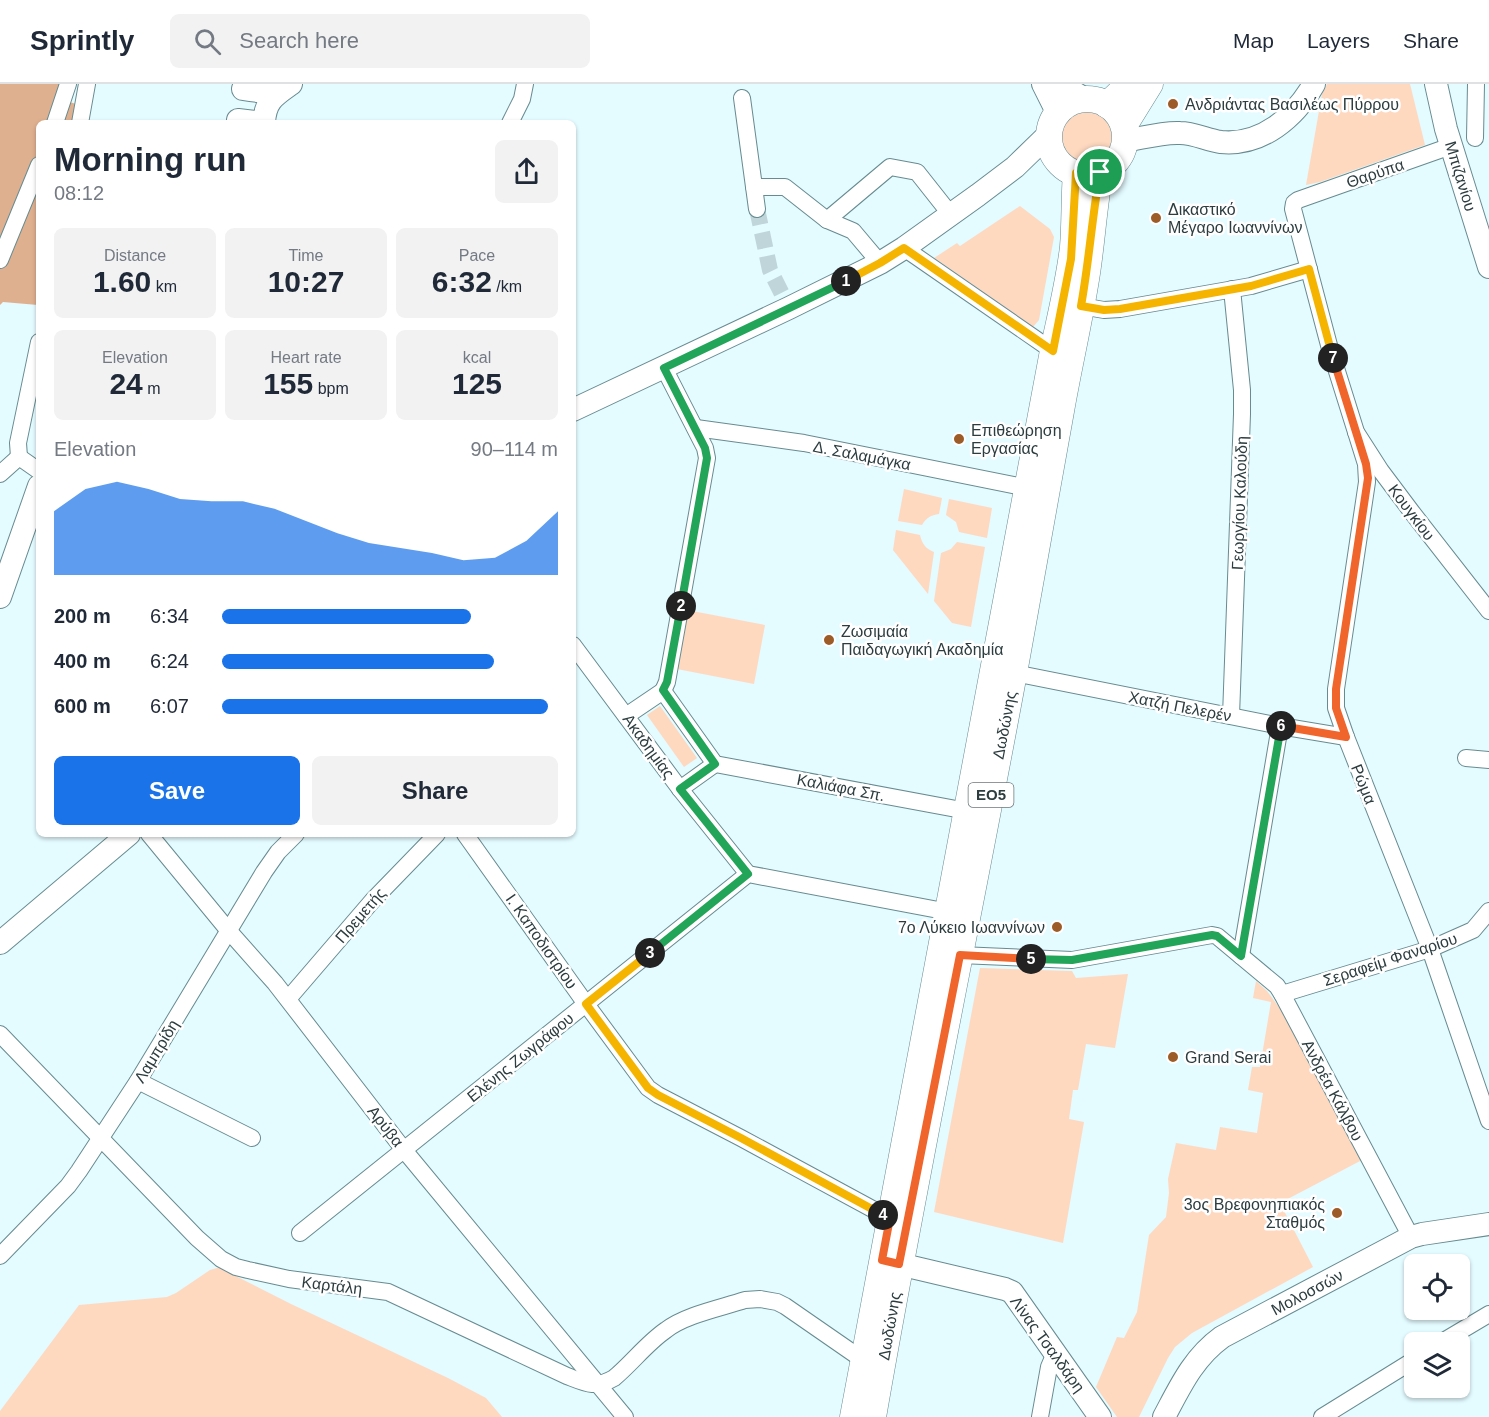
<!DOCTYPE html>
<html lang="en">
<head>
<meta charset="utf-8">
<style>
  :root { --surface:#fff; --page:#f2f2f3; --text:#1f2937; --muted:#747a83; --line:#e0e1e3; --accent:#1a73e8 }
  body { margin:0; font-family:Helvetica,sans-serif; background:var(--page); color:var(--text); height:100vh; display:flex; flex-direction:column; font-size:22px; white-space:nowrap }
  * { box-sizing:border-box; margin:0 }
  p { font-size:20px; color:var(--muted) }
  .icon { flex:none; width:33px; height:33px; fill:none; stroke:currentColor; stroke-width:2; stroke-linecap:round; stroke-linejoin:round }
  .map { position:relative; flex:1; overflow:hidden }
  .sheet { position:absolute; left:36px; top:36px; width:540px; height:717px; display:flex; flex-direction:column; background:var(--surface); border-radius:9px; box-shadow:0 2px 4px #0004 }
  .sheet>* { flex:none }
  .tools { position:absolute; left:1404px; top:1170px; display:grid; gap:12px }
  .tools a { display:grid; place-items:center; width:66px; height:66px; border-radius:9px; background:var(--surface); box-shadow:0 2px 4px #0004; font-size:30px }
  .pin { position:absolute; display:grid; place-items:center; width:51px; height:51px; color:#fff; margin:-26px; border:3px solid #fff; border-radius:50%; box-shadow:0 2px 6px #0007 }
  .km { position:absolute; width:30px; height:30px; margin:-15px; border-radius:50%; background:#222; color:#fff; font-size:16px; line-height:30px; text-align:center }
  .round { display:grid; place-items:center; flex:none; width:63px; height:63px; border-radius:9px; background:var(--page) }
  .summary { display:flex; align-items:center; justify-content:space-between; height:102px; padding:0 18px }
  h1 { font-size:33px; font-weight:600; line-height:45px }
  .stats { display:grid; grid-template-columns:repeat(3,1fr); gap:9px; height:102px; padding:6px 18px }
  .stats div { display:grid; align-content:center; border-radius:9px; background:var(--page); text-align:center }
  .stats b { font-size:30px; font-weight:600 }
  .stats small { font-size:16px; font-weight:400 }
  .stats p { font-size:16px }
  .chart { height:168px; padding:12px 18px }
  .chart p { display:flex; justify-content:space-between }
  .chart svg { width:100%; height:108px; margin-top:6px; fill:var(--accent); opacity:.7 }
  .cta { display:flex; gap:12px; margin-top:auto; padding:12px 18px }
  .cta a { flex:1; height:69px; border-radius:9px; background:var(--accent); color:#fff; font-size:24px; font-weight:600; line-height:69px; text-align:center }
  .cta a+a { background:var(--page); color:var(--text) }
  ul { padding:0 18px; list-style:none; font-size:20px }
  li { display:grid; grid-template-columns:96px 72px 1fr; align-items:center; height:45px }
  li i { height:15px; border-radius:8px; background:var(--accent) }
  header { display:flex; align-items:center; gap:36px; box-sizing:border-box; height:84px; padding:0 30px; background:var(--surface); border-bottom:2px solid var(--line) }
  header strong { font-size:28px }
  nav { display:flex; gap:33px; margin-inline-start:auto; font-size:21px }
  .search { width:420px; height:54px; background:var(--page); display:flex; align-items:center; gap:15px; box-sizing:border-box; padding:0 21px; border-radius:9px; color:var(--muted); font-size:22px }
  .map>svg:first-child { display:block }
  .green { fill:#fed9c0 }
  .forest { fill:#dfb08f }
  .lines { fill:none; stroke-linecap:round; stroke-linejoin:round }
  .street-tunnel { stroke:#bfd5d9; stroke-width:16; stroke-dasharray:16 8; stroke-linecap:butt }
  .street-casing { stroke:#668b90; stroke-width:18 }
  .secondary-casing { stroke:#668b90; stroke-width:24 }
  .primary-casing { stroke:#668b90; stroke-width:27 }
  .street { stroke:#fff; stroke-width:16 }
  .secondary { stroke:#fff; stroke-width:22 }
  .primary { stroke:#fff; stroke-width:26 }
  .split-1-casing { stroke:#fff; stroke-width:12 }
  .split-2-casing { stroke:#fff; stroke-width:12 }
  .split-3-casing { stroke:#fff; stroke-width:12 }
  .split-4-casing { stroke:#fff; stroke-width:12 }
  .split-5-casing { stroke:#fff; stroke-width:12 }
  .split-6-casing { stroke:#fff; stroke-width:12 }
  .split-7-casing { stroke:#fff; stroke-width:12 }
  .split-8-casing { stroke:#fff; stroke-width:12 }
  .split-1 { stroke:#f5b400; stroke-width:8 }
  .split-2 { stroke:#22a559; stroke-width:8 }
  .split-3 { stroke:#22a559; stroke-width:8 }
  .split-4 { stroke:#f5b400; stroke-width:8 }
  .split-5 { stroke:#f0652b; stroke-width:8 }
  .split-6 { stroke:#22a559; stroke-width:8 }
  .split-7 { stroke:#f0652b; stroke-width:8 }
  .split-8 { stroke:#f5b400; stroke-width:8 }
  .poi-dot { fill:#9c5b27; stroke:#fff; stroke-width:2 }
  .labels { text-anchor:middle; stroke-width:5; stroke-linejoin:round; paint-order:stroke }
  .shield { fill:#fff; stroke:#6c7779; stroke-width:1.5 }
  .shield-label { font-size:15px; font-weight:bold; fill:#2d3d3f }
  .poi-label { font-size:16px; fill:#2d3d3f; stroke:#fff; text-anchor:start }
  .street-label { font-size:16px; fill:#2d3d3f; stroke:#fff }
</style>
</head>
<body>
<header>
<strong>Sprintly</strong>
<div class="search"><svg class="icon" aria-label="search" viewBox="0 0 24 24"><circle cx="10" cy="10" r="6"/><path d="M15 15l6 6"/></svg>Search here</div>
<nav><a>Map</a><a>Layers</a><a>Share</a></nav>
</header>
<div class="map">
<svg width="1489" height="1333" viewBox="0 0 1489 1333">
  <rect width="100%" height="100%" fill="#e4fbff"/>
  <!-- green -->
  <g class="green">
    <polygon points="1327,0 1410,0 1425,61 1320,98 1306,101 1322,10"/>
    <circle cx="1087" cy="53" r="25"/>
    <polygon points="1020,122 1050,145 1054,153 1039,236 1033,243 934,174 957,159 960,162"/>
    <path d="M904,405L942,414L939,430C931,431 926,434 922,441L898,437Z"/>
    <polygon points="949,415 992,424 987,454 959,448 956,438 946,431"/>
    <path d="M896,446L920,451C922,460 926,465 934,468L928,510L893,466Z"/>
    <polygon points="957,458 985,463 971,543 952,539 934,517 941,469 951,465"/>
    <polygon points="687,526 765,541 754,600 677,585"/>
    <polygon points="660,622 697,674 684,683 647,631"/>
    <polygon points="980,884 1072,887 1076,894 1128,890 1115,964 1086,960 1078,1006 1073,1006 1069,1035 1084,1038 1063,1159 934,1128"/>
    <polygon points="1256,897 1267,907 1293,942 1362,1076 1280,1119 1313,1183 1192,1249 1175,1263 1168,1274 1139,1333 1117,1333 1096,1303 1117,1253 1124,1254 1137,1228 1149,1151 1166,1133 1169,1109 1168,1095 1176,1059 1216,1066 1220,1043 1257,1049 1263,1009 1248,1006 1252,983 1260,983 1271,918 1253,914"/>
    <polygon points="217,1184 220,1184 291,1220 448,1294 486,1314 502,1333 0,1333 0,1327 79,1221 167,1213 176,1209 210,1186"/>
  </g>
  <!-- forest -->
  <polygon class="forest" points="0,0 60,0 57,14 76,20 73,39 39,39 38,221 3,218 0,221"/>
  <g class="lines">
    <!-- street-tunnel -->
    <polyline class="street-tunnel" points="757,125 770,186 789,224"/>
    <defs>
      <g id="street">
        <polyline points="742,14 757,125"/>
        <polyline points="55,39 68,0"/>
        <polyline points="80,39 87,0"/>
        <polyline points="510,39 522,15 525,0"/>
        <polyline points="1475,54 1476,0"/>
        <polyline points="1451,62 1298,116 1294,119 1293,125 1330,265 1356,348 1381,387 1411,427 1489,527"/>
        <polyline points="754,103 785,103 827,136 853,147 880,179"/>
        <polyline points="827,136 890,83 917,88 951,131"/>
        <polyline points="904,164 1053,267"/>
        <polyline points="0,176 39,81"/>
        <polyline points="1081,222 1104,226 1120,225 1251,202 1309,185"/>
        <polyline points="696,344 804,359 1028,404"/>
        <polyline points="1356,348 1366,380 1367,398 1336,605 1336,624 1346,653 1430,865 1489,1037"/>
        <polyline points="19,373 18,359 39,258"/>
        <polyline points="0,390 19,373 39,387"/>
        <polyline points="573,561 680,705 748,790"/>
        <polyline points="1014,589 1280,642 1346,653"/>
        <polyline points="663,607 667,598 707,374 705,364 664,284"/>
        <polyline points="626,632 663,607 715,680 967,727"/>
        <polyline points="1231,632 1242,330 1242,306 1232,205"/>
        <polyline points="1466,674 1489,676"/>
        <polyline points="680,705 715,680"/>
        <polyline points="149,750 228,846 275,899 404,1066 625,1333"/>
        <polyline points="465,750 586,920 648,1004 658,1011 741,1054 889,1134"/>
        <polyline points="960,871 1072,876 1212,851 1217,852 1277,902 1282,910 1411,1153"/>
        <polyline points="1241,872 1280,642"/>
        <polyline points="1282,910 1430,865 1473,846 1489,827"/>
        <polyline points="288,915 373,816 437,750"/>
        <path d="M0,950L197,1154L221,1175L236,1183L248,1186L289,1195L388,1208L567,1292C585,1299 595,1305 614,1294C632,1279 647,1259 666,1246C685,1231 721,1224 745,1216L760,1215L777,1218L785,1222L863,1276"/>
        <polyline points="138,997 252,1054"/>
        <polyline points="300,1149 748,790 949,828"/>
        <polyline points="0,1172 68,1102 79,1087 138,997 264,788 278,768 296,750"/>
        <polyline points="1442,1258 1489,1230"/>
        <polyline points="1040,1333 1049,1283 1055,1269"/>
        <polyline points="1322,1333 1414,1276"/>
      </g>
      <g id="secondary">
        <polyline points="1043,0 1058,30"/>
        <polyline points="1060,0 1085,15"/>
        <polyline points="1436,0 1446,45 1489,183"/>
        <path d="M243,5C261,8 269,9 285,1"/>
        <path d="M238,36L264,39C265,17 274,12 291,0"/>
        <path d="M1125,57C1143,54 1162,48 1180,49C1194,49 1207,56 1221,58C1262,62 1295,33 1314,0"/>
        <polyline points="573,326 789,224 880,179 904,164 978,111 1015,83 1050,49"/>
        <polyline points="0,513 39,402"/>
        <polyline points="0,859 129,750"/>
        <polyline points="882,1176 1005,1205 1012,1208 1100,1333"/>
        <path d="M1164,1333C1180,1303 1193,1274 1222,1253L1411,1153L1422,1150L1489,1140"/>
      </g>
      <g id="primary">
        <circle cx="1087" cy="53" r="38"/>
        <polyline points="1107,21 1129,0"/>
        <polyline points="1124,42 1150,0"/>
        <path d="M853,1333L1053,267C1060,233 1069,198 1073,163C1075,138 1074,113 1076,89"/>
        <path d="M873,1333C916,1084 968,837 1014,589C1030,502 1045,414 1061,327C1069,281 1080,235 1087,189C1092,156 1094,122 1100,88"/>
      </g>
    </defs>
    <!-- street casing -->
    <use href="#street" class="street-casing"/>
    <!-- secondary casing -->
    <use href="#secondary" class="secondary-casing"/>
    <!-- primary casing -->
    <use href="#primary" class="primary-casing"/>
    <!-- street -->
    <use href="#street" class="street"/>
    <!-- secondary -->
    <use href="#secondary" class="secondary"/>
    <!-- primary -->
    <use href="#primary" class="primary"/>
  </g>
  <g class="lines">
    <defs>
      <polyline id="split-1" points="846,197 880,179 904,164 1053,267 1071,175 1076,89 1088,91 1100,88"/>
      <polyline id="split-2" points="681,522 707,374 705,364 664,284 846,197"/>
      <polyline id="split-3" points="650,869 748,790 680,705 715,680 663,606 667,598 681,522"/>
      <polyline id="split-4" points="650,869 586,920 648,1004 658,1011 741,1054 883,1131"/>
      <polyline id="split-5" points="883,1131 890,1134 882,1176 899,1180 960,871 1031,875"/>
      <polyline id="split-6" points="1031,875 1072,876 1212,851 1217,852 1241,872 1281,642"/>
      <polyline id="split-7" points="1281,642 1346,653 1336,624 1336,605 1368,394 1366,380 1333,274"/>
      <path id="split-8" d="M1100,88C1092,133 1089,178 1081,222L1104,226L1120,225L1251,202L1309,185L1333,274"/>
    </defs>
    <!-- split-1 casing -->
    <use href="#split-1" class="split-1-casing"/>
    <!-- split-2 casing -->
    <use href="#split-2" class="split-2-casing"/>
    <!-- split-3 casing -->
    <use href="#split-3" class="split-3-casing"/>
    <!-- split-4 casing -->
    <use href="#split-4" class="split-4-casing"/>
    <!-- split-5 casing -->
    <use href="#split-5" class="split-5-casing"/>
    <!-- split-6 casing -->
    <use href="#split-6" class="split-6-casing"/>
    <!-- split-7 casing -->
    <use href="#split-7" class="split-7-casing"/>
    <!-- split-8 casing -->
    <use href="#split-8" class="split-8-casing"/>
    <!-- split-1 -->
    <use href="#split-1" class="split-1"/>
    <!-- split-2 -->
    <use href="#split-2" class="split-2"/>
    <!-- split-3 -->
    <use href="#split-3" class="split-3"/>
    <!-- split-4 -->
    <use href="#split-4" class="split-4"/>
    <!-- split-5 -->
    <use href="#split-5" class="split-5"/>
    <!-- split-6 -->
    <use href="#split-6" class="split-6"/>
    <!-- split-7 -->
    <use href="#split-7" class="split-7"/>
    <!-- split-8 -->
    <use href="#split-8" class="split-8"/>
  </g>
  <!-- markers -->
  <g class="poi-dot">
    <circle cx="1173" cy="20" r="6"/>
    <circle cx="1156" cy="134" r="6"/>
    <circle cx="959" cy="355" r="6"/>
    <circle cx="829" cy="556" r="6"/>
    <circle cx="1057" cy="843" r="6"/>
    <circle cx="1173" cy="973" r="6"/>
    <circle cx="1337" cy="1129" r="6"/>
  </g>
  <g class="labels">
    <!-- shield labels -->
    <rect class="shield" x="968.5" y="699" width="45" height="24" rx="4.5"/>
    <g class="shield-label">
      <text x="991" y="716">ΕΟ5</text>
    </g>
    <!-- poi labels -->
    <g class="poi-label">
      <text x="1185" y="26">Ανδριάντας Βασιλέως Πύρρου</text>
      <text x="1168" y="131">Δικαστικό<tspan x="1168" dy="18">Μέγαρο Ιωαννίνων</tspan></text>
      <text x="971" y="352">Επιθεώρηση<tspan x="971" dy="18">Εργασίας</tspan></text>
      <text x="841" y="553">Ζωσιμαία<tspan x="841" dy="18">Παιδαγωγική Ακαδημία</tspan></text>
      <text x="1045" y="849" text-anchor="end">7ο Λύκειο Ιωαννίνων</text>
      <text x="1185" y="979">Grand Serai</text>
      <text x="1325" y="1126" text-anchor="end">3ος Βρεφονηπιακός<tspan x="1325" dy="18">Σταθμός</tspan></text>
    </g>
    <!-- street labels -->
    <g class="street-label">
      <text transform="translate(1375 89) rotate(-19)" y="6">Θαρύπα</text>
      <text transform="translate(1461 92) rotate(73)" y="6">Μπιζανίου</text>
      <text transform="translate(862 371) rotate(11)" y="6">Δ. Σαλαμάγκα</text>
      <text transform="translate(1239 419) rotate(-88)" y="6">Γεωργίου Καλούδη</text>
      <text transform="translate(1412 428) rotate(53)" y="6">Κουγκίου</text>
      <text transform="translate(1180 622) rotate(11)" y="6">Χατζή Πελερέν</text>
      <text transform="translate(1004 641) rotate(-79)" y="6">Δωδώνης</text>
      <text transform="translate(649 662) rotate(54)" y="6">Ακαδημίας</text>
      <text transform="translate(1364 700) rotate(68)" y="6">Ρώμα</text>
      <text transform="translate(841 703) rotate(11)" y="6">Καλιάφα Σπ.</text>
      <text transform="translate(360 831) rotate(-49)" y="6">Πρεμετής</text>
      <text transform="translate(542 857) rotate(55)" y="6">Ι. Καποδιστρίου</text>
      <text transform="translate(1390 875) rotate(-18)" y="6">Σεραφείμ Φαναρίου</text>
      <text transform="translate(156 967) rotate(-59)" y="6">Λαμπρίδη</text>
      <text transform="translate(520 973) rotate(-39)" y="6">Ελένης Ζωγράφου</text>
      <text transform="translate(1333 1006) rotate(62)" y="6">Ανδρέα Κάλβου</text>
      <text transform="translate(386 1042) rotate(52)" y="6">Αρύβα</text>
      <text transform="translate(332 1201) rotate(7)" y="6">Καρτάλη</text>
      <text transform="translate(1307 1208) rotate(-28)" y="6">Μολοσσών</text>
      <text transform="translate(889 1242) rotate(-80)" y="6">Δωδώνης</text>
      <text transform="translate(1048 1260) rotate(54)" y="6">Λίνας Τσαλδάρη</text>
    </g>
  </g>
</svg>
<div class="tools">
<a><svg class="icon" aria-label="locate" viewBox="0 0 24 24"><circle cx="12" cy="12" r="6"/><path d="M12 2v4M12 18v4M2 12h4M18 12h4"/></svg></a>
<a><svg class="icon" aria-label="layers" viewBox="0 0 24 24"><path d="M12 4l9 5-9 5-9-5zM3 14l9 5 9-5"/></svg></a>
</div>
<div class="pin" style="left:1100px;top:88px;background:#1e9e55"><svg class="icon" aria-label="arrive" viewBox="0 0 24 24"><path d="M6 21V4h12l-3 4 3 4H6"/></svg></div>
<b class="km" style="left:846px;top:197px">1</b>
<b class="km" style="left:681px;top:522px">2</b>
<b class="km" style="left:650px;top:869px">3</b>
<b class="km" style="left:883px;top:1131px">4</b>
<b class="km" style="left:1031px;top:875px">5</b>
<b class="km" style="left:1281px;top:642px">6</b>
<b class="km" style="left:1333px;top:274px">7</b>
<section class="sheet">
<div class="summary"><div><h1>Morning run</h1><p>08:12</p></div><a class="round"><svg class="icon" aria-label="share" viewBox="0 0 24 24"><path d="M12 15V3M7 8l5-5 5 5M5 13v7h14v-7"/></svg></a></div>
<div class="stats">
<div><p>Distance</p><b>1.60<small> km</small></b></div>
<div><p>Time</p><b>10:27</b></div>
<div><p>Pace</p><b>6:32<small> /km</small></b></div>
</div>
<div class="stats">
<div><p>Elevation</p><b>24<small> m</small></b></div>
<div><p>Heart rate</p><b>155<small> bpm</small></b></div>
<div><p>kcal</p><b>125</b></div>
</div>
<div class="chart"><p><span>Elevation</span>90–114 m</p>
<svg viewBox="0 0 160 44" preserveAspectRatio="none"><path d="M0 44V18L10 9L20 6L30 9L40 13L50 14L60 14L70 17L80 22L90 27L100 31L110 33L120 35L130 38L140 37L150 30L160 18V44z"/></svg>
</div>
<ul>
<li><b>200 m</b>6:34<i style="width:74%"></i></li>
<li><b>400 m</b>6:24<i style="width:81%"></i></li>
<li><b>600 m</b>6:07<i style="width:97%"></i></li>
</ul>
<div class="cta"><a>Save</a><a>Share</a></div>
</section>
</div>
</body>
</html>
